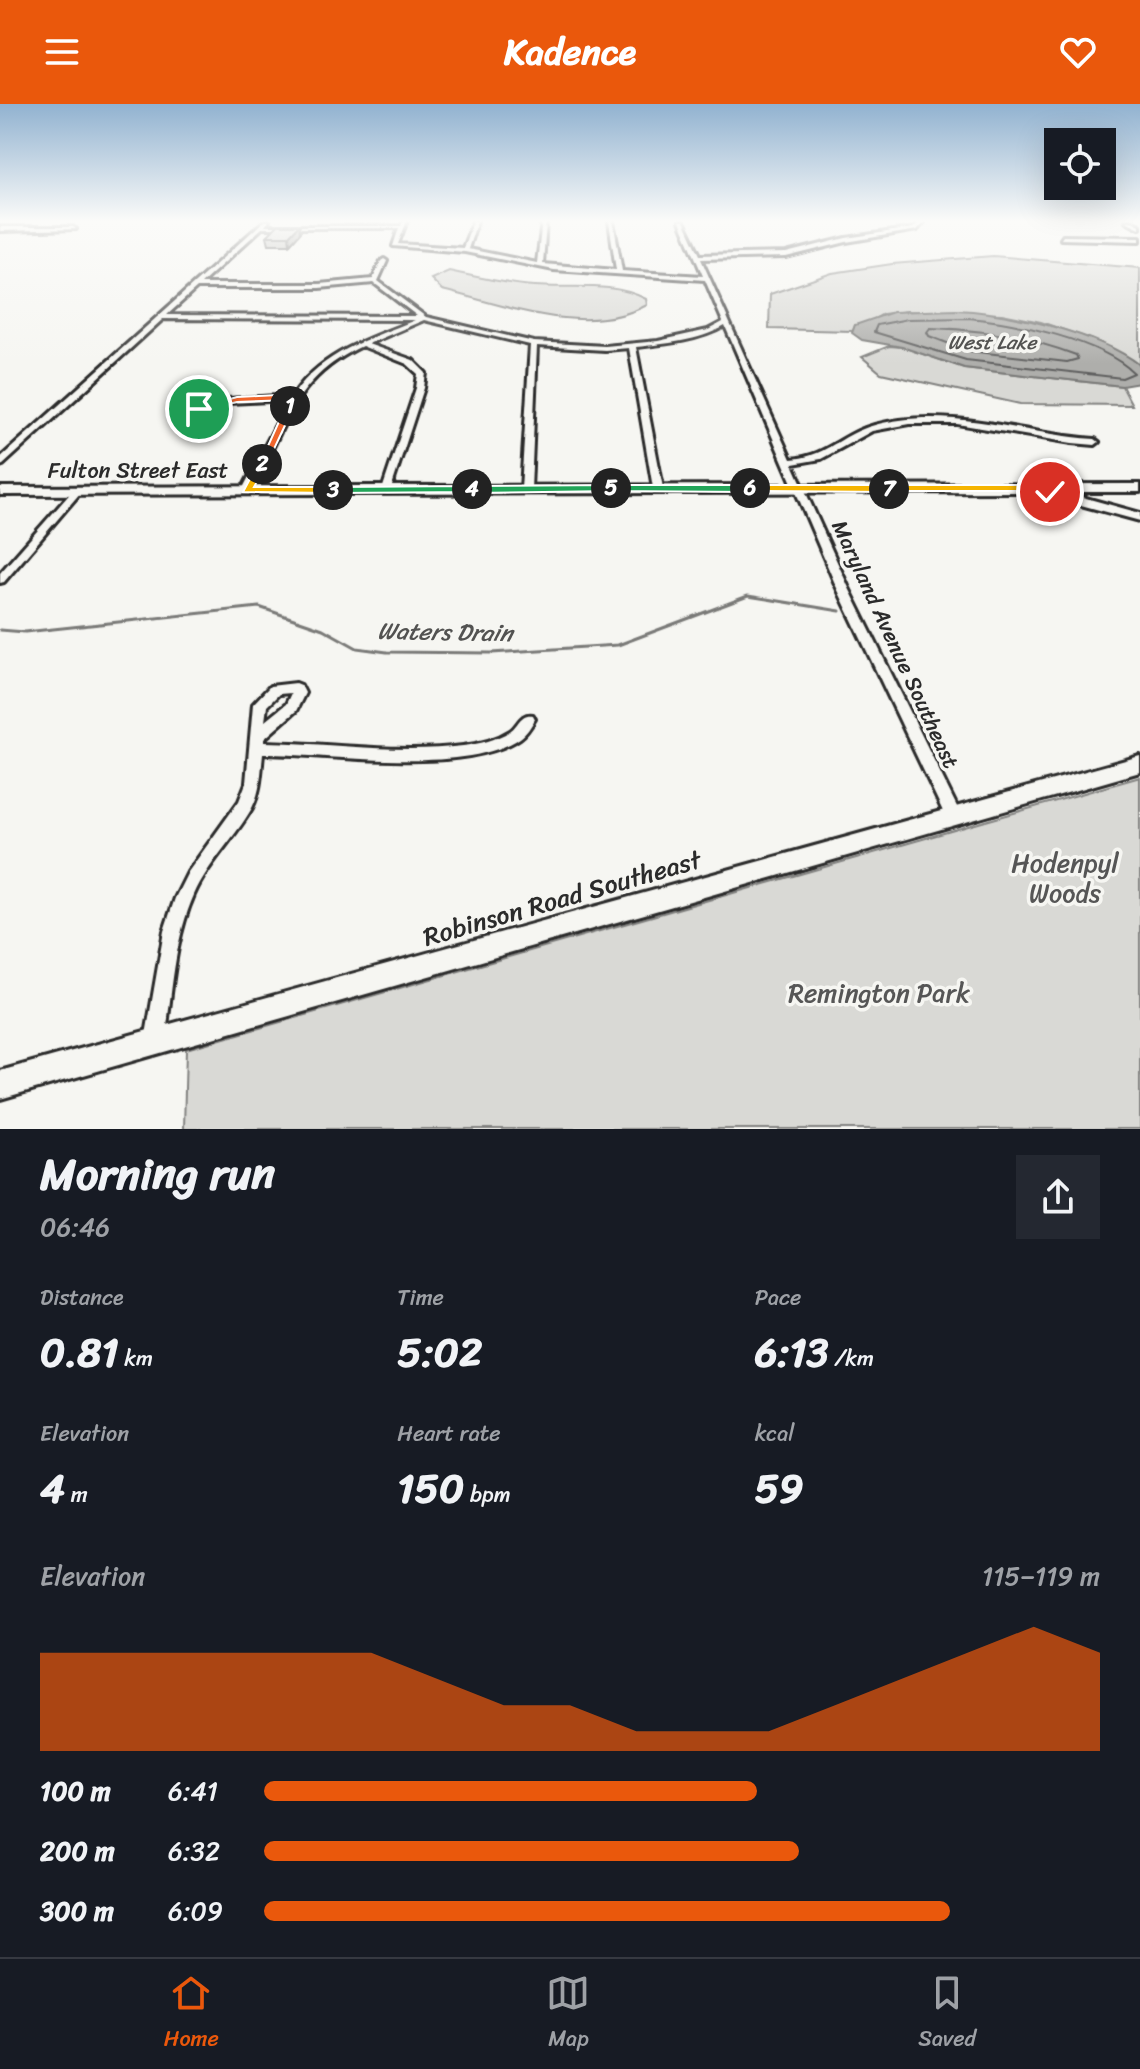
<!DOCTYPE html>
<html lang="en">
<head>
<meta charset="utf-8">
<style>
  :root { --surface:#171b24; --page:#242831; --text:#f1f3f6; --muted:#9ea1a6; --line:#363941; --accent:#ea580c }
  body { margin:0; font-family:Sriracha,sans-serif; background:var(--page); color:var(--text); height:100vh; display:flex; flex-direction:column; font-size:30px; white-space:nowrap }
  * { box-sizing:border-box; margin:0 }
  p { font-size:26px; color:var(--muted) }
  .icon { flex:none; width:44px; height:44px; fill:none; stroke:currentColor; stroke-width:2; stroke-linecap:round; stroke-linejoin:round }
  .map { position:relative; height:1025px; overflow:hidden }
  .sheet { display:flex; flex-direction:column; background:var(--surface); flex:1 }
  .sheet>* { flex:none }
  .buttons { position:absolute; left:1044px; top:24px; display:grid; gap:16px }
  .buttons a { display:grid; place-items:center; width:72px; height:72px; border-radius:0px; background:var(--surface); box-shadow:0 8px 32px #0002; font-size:40px }
  .pin { position:absolute; display:grid; place-items:center; width:68px; height:68px; color:#fff; margin:-34px; border:4px solid #fff; border-radius:50%; box-shadow:0 2px 8px #0007 }
  .km { position:absolute; width:40px; height:40px; margin:-20px; border-radius:50%; background:#222; color:#fff; font-size:22px; line-height:40px; text-align:center }
  .round { display:grid; place-items:center; flex:none; width:84px; height:84px; border-radius:0px; background:var(--page) }
  .headline { display:flex; align-items:center; justify-content:space-between; height:136px; padding:0 40px }
  h1 { font-size:44px; font-weight:700; line-height:60px }
  .figures { display:grid; grid-template-columns:repeat(3,1fr); gap:12px; height:136px; padding:8px 40px }
  .figures div { display:grid; align-content:center }
  .figures b { font-size:40px; font-weight:700 }
  .figures small { font-size:22px; font-weight:400 }
  .figures p { font-size:22px }
  .chart { height:224px; padding:16px 40px }
  .chart p { display:flex; justify-content:space-between }
  .chart svg { width:100%; height:144px; margin-top:8px; fill:var(--accent); opacity:.7 }
  ul { padding:0 40px; list-style:none; font-size:26px }
  li { display:grid; grid-template-columns:128px 96px 1fr; align-items:center; height:60px }
  li i { height:20px; border-radius:10px; background:var(--accent) }
  header { display:flex; justify-content:space-between; align-items:center; height:104px; padding:0 40px; background:var(--accent); color:#fff; font-size:36px; font-weight:700 }
  .dock { display:flex; justify-content:space-around; align-items:center; height:112px; border-top:2px solid var(--line); background:var(--surface); font-size:22px; color:var(--muted) }
  .dock a { display:grid; justify-items:center; gap:4px }
  .dock .current { color:var(--accent) }
  .map>svg:first-child { display:block }
  .green { fill:#d9d9d5; stroke:#828280; stroke-width:2 }
  .water { fill:#aeaeab; stroke:#7a7a78; stroke-width:2 }
  .lines { fill:none; stroke-linecap:round; stroke-linejoin:round }
  .shore { stroke:#5f5f5e; stroke-width:2 }
  .stream { stroke:#7a7a78; stroke-width:3 }
  .minor-casing { stroke:#2b2b2b; stroke-width:6 }
  .major-casing { stroke:#2b2b2b; stroke-width:6 }
  .minor { fill:#f6f6f2; fill-rule:evenodd }
  .major { fill:#f6f6f2; fill-rule:evenodd }
  .wall { fill:#a8a8a5; stroke:#2b2b2b; stroke-width:2 }
  .shaded-wall { fill:#888886; stroke:#2b2b2b; stroke-width:2 }
  .building { fill:#c3c3c0; stroke:#2b2b2b; stroke-width:2 }
  .split-1 { fill:#f0652b; stroke:#fff; stroke-width:2 }
  .split-2 { fill:#f0652b; stroke:#fff; stroke-width:2 }
  .split-3 { fill:#f5b400; stroke:#fff; stroke-width:2 }
  .split-4 { fill:#22a559; stroke:#fff; stroke-width:2 }
  .split-5 { fill:#22a559; stroke:#fff; stroke-width:2 }
  .split-6 { fill:#22a559; stroke:#fff; stroke-width:2 }
  .split-7 { fill:#f5b400; stroke:#fff; stroke-width:2 }
  .split-8 { fill:#f5b400; stroke:#fff; stroke-width:2 }
  .labels { text-anchor:middle; stroke-width:7; stroke-linejoin:round; paint-order:stroke }
  .far-water-label { font-size:20px; font-style:italic; fill:#525251; stroke:#f6f6f2 }
  .street-label { font-size:22px; fill:#2b2b2b; stroke:#f6f6f2 }
  .water-label { font-size:24px; font-style:italic; fill:#525251; stroke:#f6f6f2 }
  .near-park-label { font-size:26px; fill:#565656; stroke:#f6f6f2 }
  .near-street-label { font-size:26px; fill:#2b2b2b; stroke:#f6f6f2 }
</style>
</head>
<body>
<header><svg class="icon" aria-label="menu" viewBox="0 0 24 24"><path d="M4 6h16M4 12h16M4 18h16"/></svg>Kadence<svg class="icon" aria-label="heart" viewBox="0 0 24 24"><path d="M12 20l-8-8c-3-5 5-10 8-4 3-6 11-1 8 4z"/></svg></header>
<div class="map">
<svg width="1140" height="1025" viewBox="0 0 1140 1025">
  <rect width="100%" height="100%" fill="#f6f6f2"/>
  <filter id="ink" filterUnits="userSpaceOnUse"><feTurbulence type="fractalNoise" baseFrequency=".0125" numOctaves="2"/><feDisplacementMap in="SourceGraphic" scale="16" xChannelSelector="R" yChannelSelector="G"/><feConvolveMatrix kernelMatrix="1 2 1 2 8 2 1 2 1" color-interpolation-filters="sRGB"/></filter>
  <g filter="url(#ink)">
    <!-- green -->
    <g class="green">
      <polygon points="993,152 1140,164 1140,261 1093,236 1041,218 1002,210 907,207 883,210 869,218 855,221 853,227 769,225 770,190 832,169 892,160"/>
      <path d="M449,167C477,173 506,180 535,182C572,185 612,177 646,195L647,201C585,234 505,201 442,186L431,175Z"/>
      <polygon points="889,242 902,243 964,264 1122,282 1132,301 1020,300 881,269 862,253"/>
      <polygon points="1140,673 1140,1025 184,1025 186,945"/>
    </g>
    <!-- water -->
    <path class="water" d="M956,206C1006,208 1100,229 1140,261V279L1122,282L964,264L902,243L862,236L852,229L855,221L893,208Z"/>
    <g class="lines">
      <!-- shore -->
      <g class="shore">
        <path d="M968,214C1015,218 1100,236 1134,269L1122,274L966,256L874,228L877,221L908,215Z"/>
        <path d="M930,224C981,225 1028,233 1076,251L1078,255L1067,258L968,247L929,232L927,228Z"/>
      </g>
      <!-- stream -->
      <polyline class="stream" points="0,526 25,528 259,503 323,525 357,544 387,548 492,549 618,541 748,492 840,507"/>
      <defs>
        <g id="minor">
          <path d="M264,117H269L265,122H401L403,117H407L398,140L463,144L473,117H477L468,145L537,159L542,117H546L543,160L616,166L609,117H613L622,167L703,172L680,117H684L700,151L786,149L846,134L913,124L920,117H925L917,126L846,138L786,153L701,155L791,355C820,353 833,339 858,327C871,321 885,318 900,316C965,307 1030,331 1095,335L1099,338L1095,341L1072,339L957,320H910L872,327L821,355L793,360L848,482L962,713L960,718L954,720L948,718L836,482L725,222C699,237 665,240 636,243L663,384L658,387L653,384L629,244L605,246L537,242L531,385L526,388L521,385L530,241L424,216L368,240L413,256L426,269L424,284L390,388L387,389L382,386L416,284L418,270L407,260L362,242C289,277 287,325 250,388L247,389L242,386L289,296L229,299L188,313L184,310L228,295L293,291C322,248 369,235 415,216L163,215L3,361L0,362V354ZM262,124H399L393,142L465,148L554,166L705,176L723,218L708,226L658,237L605,242L534,238L426,213L378,177L387,157L384,155L381,157L373,175L319,180H201ZM374,179L417,212L167,211L197,184H319Z"/>
          <polygon points="1126,117 1132,117 1140,121 1140,124"/>
          <polygon points="0,123 73,123 76,125 0,127"/>
          <polygon points="1063,132 1140,133 1140,137 1061,135"/>
          <polygon points="78,383 81,384 81,388 4,478 0,479 0,469 75,384"/>
          <path d="M296,579L301,581L305,589L296,607L264,635V638C330,639 397,650 463,642C479,640 496,636 510,627C519,621 520,609 533,611L535,615C531,622 526,630 520,634C465,672 330,650 263,650C261,668 261,687 252,704C235,734 208,759 194,791C174,836 172,889 165,937L162,944L155,947L148,944L145,937L164,827L175,794L188,768L239,697L246,679L253,600L270,582ZM291,589L286,600L265,617L267,602L279,590Z"/>
        </g>
        <g id="major">
          <polygon points="1140,380 1140,388 1064,388 1140,409 1140,417 1055,394 1053,391 1056,388 0,391 0,383"/>
          <polygon points="1140,652 1140,668 0,995 0,967"/>
        </g>
      </defs>
      <!-- minor casing -->
      <use href="#minor" class="minor-casing"/>
      <!-- major casing -->
      <use href="#major" class="major-casing"/>
      <!-- minor -->
      <use href="#minor" class="minor"/>
      <!-- major -->
      <use href="#major" class="major"/>
    </g>
    <!-- wall -->
    <polygon class="wall" points="299,121 300,129 290,140 269,140 267,132"/>
    <!-- shaded-wall -->
    <polygon class="shaded-wall" points="299,121 300,129 290,140 289,132"/>
    <!-- building -->
    <polygon class="building" points="278,121 299,121 289,132 267,132"/>
  </g>
  <!-- sky -->
  <linearGradient id="sky" x2="0" y2="1"><stop stop-color="#91b2d0"/><stop offset="0.45" stop-color="#fbfbf9"/><stop offset="1" stop-color="#fbfbf9" stop-opacity="0"/></linearGradient>
  <rect width="1140" height="260" fill="url(#sky)"/>
  <!-- split-1 -->
  <polygon class="split-1" points="296,290 300,293 290,304 286,302 289,296 237,298 199,307 195,305 237,293"/>
  <!-- split-2 -->
  <polygon class="split-2" points="290,299 294,302 267,360 259,362 286,302"/>
  <!-- split-3 -->
  <polygon class="split-3" points="259,358 267,360 254,383 333,383 338,386 333,389 243,388"/>
  <!-- split-4 -->
  <polygon class="split-4" points="472,382 476,383 476,388 333,389 328,386 333,383"/>
  <!-- split-5 -->
  <polygon class="split-5" points="611,381 617,384 615,387 472,389 467,385 472,382"/>
  <!-- split-6 -->
  <polygon class="split-6" points="611,381 750,381 755,384 750,388 608,387 606,384"/>
  <!-- split-7 -->
  <polygon class="split-7" points="750,381 889,381 894,385 889,388 747,387 745,384"/>
  <!-- split-8 -->
  <polygon class="split-8" points="889,381 1032,381 1055,388 1050,391 1032,387 885,387 884,385"/>
  <g class="labels">
    <!-- far-water labels -->
    <g class="far-water-label">
      <text x="992" y="245">West Lake</text>
    </g>
    <!-- street labels -->
    <g class="street-label">
      <text x="138" y="374">Fulton Street East</text>
      <text transform="translate(896 540) rotate(65)" y="8">Maryland Avenue Southeast</text>
    </g>
    <!-- water labels -->
    <g class="water-label">
      <text transform="translate(445 528) rotate(1)" y="8">Waters Drain</text>
    </g>
    <!-- near-park labels -->
    <g class="near-park-label">
      <text x="1065" y="768">Hodenpyl<tspan x="1065" dy="30">Woods</tspan></text>
      <text x="879" y="898">Remington Park</text>
    </g>
    <!-- near-street labels -->
    <g class="near-street-label">
      <text transform="translate(562 794) rotate(-16)" y="9">Robinson Road Southeast</text>
    </g>
  </g>
</svg>
<div class="buttons">
<a><svg class="icon" aria-label="locate" viewBox="0 0 24 24"><circle cx="12" cy="12" r="6"/><path d="M12 2v4M12 18v4M2 12h4M18 12h4"/></svg></a>
</div>
<div class="pin" style="left:199px;top:305px;background:#1e9e55"><svg class="icon" aria-label="arrive" viewBox="0 0 24 24"><path d="M6 21V4h12l-3 4 3 4H6"/></svg></div>
<div class="pin" style="left:1050px;top:388px;background:#d93025"><svg class="icon" aria-label="check" viewBox="0 0 24 24"><path d="M5 12l5 5 9-10"/></svg></div>
<b class="km" style="left:290px;top:302px">1</b>
<b class="km" style="left:262px;top:360px">2</b>
<b class="km" style="left:333px;top:386px">3</b>
<b class="km" style="left:472px;top:385px">4</b>
<b class="km" style="left:611px;top:384px">5</b>
<b class="km" style="left:750px;top:384px">6</b>
<b class="km" style="left:889px;top:385px">7</b>
</div>
<section class="sheet">
<div class="headline"><div><h1>Morning run</h1><p>06:46</p></div><a class="round"><svg class="icon" aria-label="share" viewBox="0 0 24 24"><path d="M12 15V3M7 8l5-5 5 5M5 13v7h14v-7"/></svg></a></div>
<div class="figures">
<div><p>Distance</p><b>0.81<small> km</small></b></div>
<div><p>Time</p><b>5:02</b></div>
<div><p>Pace</p><b>6:13<small> /km</small></b></div>
</div>
<div class="figures">
<div><p>Elevation</p><b>4<small> m</small></b></div>
<div><p>Heart rate</p><b>150<small> bpm</small></b></div>
<div><p>kcal</p><b>59</b></div>
</div>
<div class="chart"><p><span>Elevation</span>115–119 m</p>
<svg viewBox="0 0 160 44" preserveAspectRatio="none"><path d="M0 44V14L10 14L20 14L30 14L40 14L50 14L60 22L70 30L80 30L90 38L100 38L110 38L120 30L130 22L140 14L150 6L160 14V44z"/></svg>
</div>
<ul>
<li><b>100 m</b>6:41<i style="width:59%"></i></li>
<li><b>200 m</b>6:32<i style="width:64%"></i></li>
<li><b>300 m</b>6:09<i style="width:82%"></i></li>
</ul>
</section>
<nav class="dock">
<a class="current"><svg class="icon" aria-label="home" viewBox="0 0 24 24"><path d="M3 11l9-7 9 7M6 9v11h12V9"/></svg>Home</a>
<a><svg class="icon" aria-label="map" viewBox="0 0 24 24"><path d="M3 6l6-2 6 2 6-2v14l-6 2-6-2-6 2zM9 4v14M15 6v14"/></svg>Map</a>
<a><svg class="icon" aria-label="saved" viewBox="0 0 24 24"><path d="M7 4h10v16l-5-4-5 4z"/></svg>Saved</a>
</nav>
</body>
</html>
